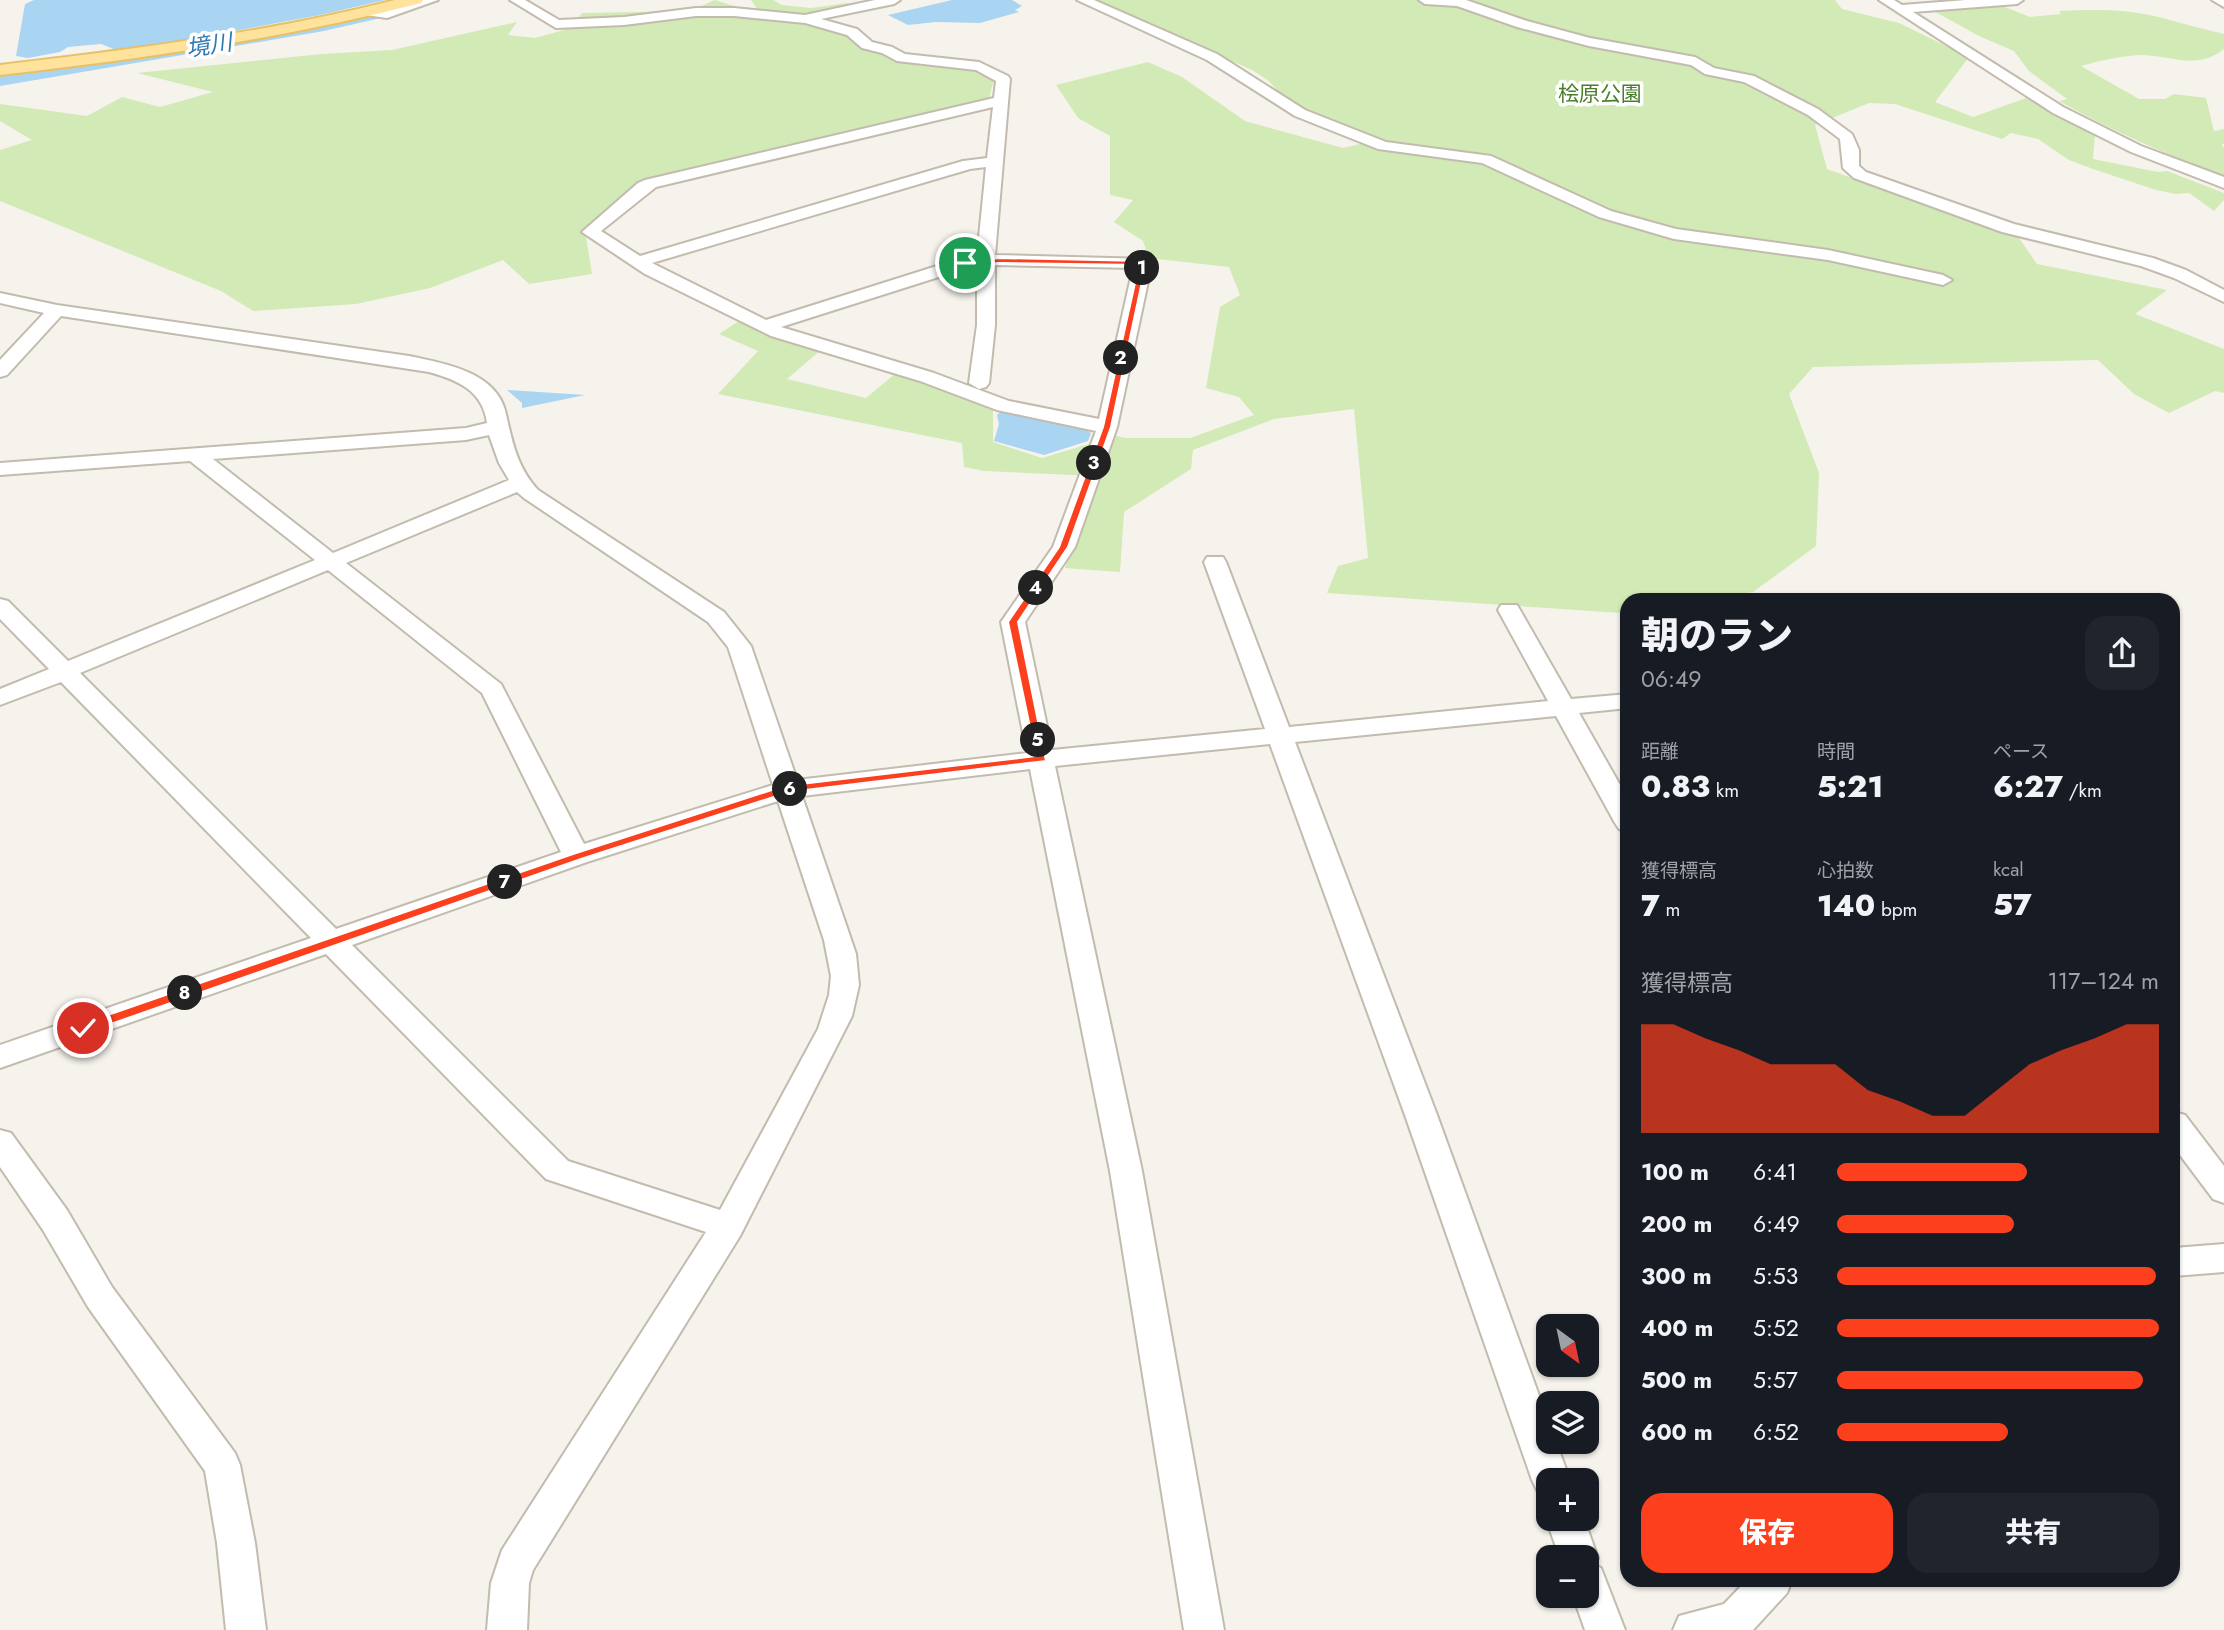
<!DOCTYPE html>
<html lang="ja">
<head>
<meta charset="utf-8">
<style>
  :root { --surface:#171b24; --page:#20242c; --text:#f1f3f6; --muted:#9ea1a6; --accent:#fc3f1d }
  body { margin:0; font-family:Jost,"Noto Sans JP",sans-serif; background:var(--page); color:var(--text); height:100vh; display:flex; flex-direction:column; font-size:26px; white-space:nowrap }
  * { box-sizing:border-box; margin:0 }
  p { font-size:23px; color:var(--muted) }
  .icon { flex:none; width:38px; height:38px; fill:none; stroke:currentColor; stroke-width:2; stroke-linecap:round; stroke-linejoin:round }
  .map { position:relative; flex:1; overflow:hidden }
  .panel { position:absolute; left:1620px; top:593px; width:560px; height:994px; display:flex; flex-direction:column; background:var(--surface); border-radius:21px; box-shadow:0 2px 5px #0004 }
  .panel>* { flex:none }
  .needle { width:46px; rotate:147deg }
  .controls { position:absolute; left:1536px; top:1314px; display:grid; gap:14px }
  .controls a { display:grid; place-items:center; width:63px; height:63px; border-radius:14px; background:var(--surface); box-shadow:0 2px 5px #0004; font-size:35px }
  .pin { position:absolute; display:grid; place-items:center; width:60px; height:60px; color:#fff; margin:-30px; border:4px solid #fff; border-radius:50%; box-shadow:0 2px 7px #0007 }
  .km { position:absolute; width:35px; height:35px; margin:-18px; border-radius:50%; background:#222; color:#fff; font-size:19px; line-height:35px; text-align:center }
  .round { display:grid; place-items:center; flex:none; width:74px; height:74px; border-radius:21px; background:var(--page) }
  .headline { display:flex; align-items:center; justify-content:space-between; height:119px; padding:0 21px }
  h1 { font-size:38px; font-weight:800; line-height:52px }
  .metrics { display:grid; grid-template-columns:repeat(3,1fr); gap:10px; height:119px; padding:7px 21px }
  .metrics div { display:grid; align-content:center }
  .metrics b { font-size:30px; font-weight:800 }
  .metrics small { font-size:19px; font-weight:400 }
  .metrics p { font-size:19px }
  .chart { height:196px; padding:14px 21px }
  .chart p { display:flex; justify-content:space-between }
  .chart svg { width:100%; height:126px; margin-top:7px; fill:var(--accent); opacity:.7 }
  .button { display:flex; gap:14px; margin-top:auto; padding:14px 21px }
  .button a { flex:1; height:80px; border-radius:21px; background:var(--accent); color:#fff; font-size:28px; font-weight:800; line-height:80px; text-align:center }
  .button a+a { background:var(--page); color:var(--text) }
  ul { padding:0 21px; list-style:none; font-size:23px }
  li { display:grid; grid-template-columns:112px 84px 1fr; align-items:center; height:52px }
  li i { height:18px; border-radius:9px; background:var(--accent) }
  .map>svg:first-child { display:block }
  .green { fill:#d2eab5 }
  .water { fill:#a9d4f2 }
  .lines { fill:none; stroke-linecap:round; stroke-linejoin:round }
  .river { fill:#a9d4f2; fill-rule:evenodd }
  .minor-casing { stroke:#c2bbae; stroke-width:4 }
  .major-casing { stroke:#e6c16a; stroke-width:4 }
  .minor { fill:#fff; fill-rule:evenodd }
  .major { fill:#ffe39c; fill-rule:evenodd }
  .route { fill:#fc3f1d; stroke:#fff; stroke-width:2 }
  .labels { text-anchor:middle; stroke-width:7; stroke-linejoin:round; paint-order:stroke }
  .far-park-label { font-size:21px; fill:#4a7f2a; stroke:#fff }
  .far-water-label { font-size:23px; font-style:italic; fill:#2e7ab2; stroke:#fff }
</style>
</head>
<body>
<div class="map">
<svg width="2224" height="1630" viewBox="0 0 2224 1630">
  <rect width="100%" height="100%" fill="#f6f3ec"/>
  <!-- green -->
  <g class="green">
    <polygon points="715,0 734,6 733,13 754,19 802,20 849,33 895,60 968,67 994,79 989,99 649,180 585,230 592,274 529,284 503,260 430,288 356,304 253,311 221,291 0,201 0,150 32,140 0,121 0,104 87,116 122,97 160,107 213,92 137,73 321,54 392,50 517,22 508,35 535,38 571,28 582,13 690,11"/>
    <polygon points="751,0 773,0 782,5 811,8 847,3 856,5 813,13 759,12"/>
    <path d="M1096,0H1835L1842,9L1899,23L1969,57L1935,102L1973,117L2029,97L2095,135L2093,159L2158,172L2167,171L2224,193V200L2214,211L2189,193L2176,194L2156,190L2093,169L2069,160L2038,139L2011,133L2002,139L1895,104L1869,103L1815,125L1827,169L2019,238L2037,264L2167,290L2135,314L2224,349V393L2215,391L2169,413L2134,394L2098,360L1813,367L1789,394L1819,473L1816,546L1753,592L1702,600H1628L1627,612L1621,613L1327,593L1338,566L1368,558L1354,409L1274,419L1193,450L1191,469L1124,512L1120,572L1065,568L1096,476L984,471L964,467L962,443L718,394L758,351L719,334L742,319L821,350L787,379L866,398L896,373L993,407V442L1042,458L1092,443L1094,430L1125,438H1190L1254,415L1239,397L1206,388L1220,307L1240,295L1229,267L1149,258L1143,241L1114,222L1133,200L1110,195V136L1078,118L1056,85L1148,62L1182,77L1245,121L1343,148L1377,140L1282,99C1274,77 1240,63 1218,57L1221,55Z"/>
    <path d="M1983,5L2005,7L2030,17L2061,14L2059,11C2092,9 2127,9 2159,17C2181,23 2202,29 2224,34V49C2197,71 2171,55 2140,55C2121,56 2098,61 2081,66L2139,99H2165L2174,94L2206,98L2214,131L2224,129V144L2221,145L2224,147V175C2166,155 2113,131 2059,101L2067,99L2029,71L2014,51L1979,36L1932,10Z"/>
  </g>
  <!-- water -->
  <g class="water">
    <polygon points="34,0 385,0 320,15 180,41 116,50 101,44 68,47 60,52 28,58 16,56 25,4"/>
    <polygon points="952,0 1012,0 1022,6 1015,10 1019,12 980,23 936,22 908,25 888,15"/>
    <polygon points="507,390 585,395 522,408 522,403"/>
    <polygon points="1001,411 1084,429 1091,433 1088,441 1044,455 994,441 999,424 997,415"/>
  </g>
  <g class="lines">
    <!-- river -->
    <polygon class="river" points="398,0 423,0 420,4 385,17 324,31 0,86 0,74 306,24 356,14"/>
    <defs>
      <g id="minor">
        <polygon points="419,0 438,0 387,18 366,15 364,12 371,8 386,10"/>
        <path d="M510,0H525L559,20L624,17L696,8H734L805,15L875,0H900L894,4L821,19L857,29L872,42L892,47L905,54L979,62L1008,76L1010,79L995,255L1149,259L1152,263L1117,427L1075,547L1025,622L1052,750L1265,729L1204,562L1207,557H1223L1226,562L1289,727L1548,701L1498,610L1501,605H1517L1520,610L1571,699L1628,694V708L1579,713L1628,799V832L1619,829L1615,823L1556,716L1295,742L1437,1115L1549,1423V1442H1556L1570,1480H1549V1496L1538,1492L1532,1480L1405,1115L1270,744L1055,766L1142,1171L1224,1630H1184L1110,1171L1030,769L802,796L856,954L859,985L852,1016L740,1236L533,1570L529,1583L527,1630H487L491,1583L502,1550L706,1232L546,1179L326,954L0,1068V1045L311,938L61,682L0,705V689L49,669L0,619V599L8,601L68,661L315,560L190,461L0,475V463L466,428L487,423C483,391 458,380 429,372L61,316L7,375L0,377V360L44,313L0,303V293L57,305L409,356C442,363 494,371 505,410C512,440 516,466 538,490L724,612L751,646L797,780L1027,753L1001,622L1053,547L1096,431L997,410L920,381L771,336L645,274L582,232L638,183L645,180L994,98L996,81L976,70L897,61L882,53L862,48L847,35L805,23L734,16H696L624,25L556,28ZM993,107L987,158L963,161L640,256L601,231L656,187ZM986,167L977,257L959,259L766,320L652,263L970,169ZM995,265L1133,268L1099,419L1009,401L934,373L781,327L967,268L977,267V325L969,383L979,389L986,387L989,383L995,325ZM489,435L499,463L509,480L333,553L213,459L466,440ZM517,492L524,498L708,622L728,647L773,785L584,844L501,684L346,563ZM328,570L482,693L561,852L336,929L80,673ZM778,801L824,940L831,976L829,995L818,1029L720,1210L568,1161L352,945L587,862Z"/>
        <polygon points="1077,0 1094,0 1217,54 1305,110 1386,142 1491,156 1611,211 1676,229 1828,250 1943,275 1952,280 1943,285 1828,260 1674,239 1599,217 1482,163 1378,149 1295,116 1207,60"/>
        <polygon points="1419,0 1466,0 1527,21 1590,38 1695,57 1714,68 1754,76 1818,109 1852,134 1859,150 1859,166 1866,172 2014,224 2153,258 2186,270 2224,290 2224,302 2174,278 2141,266 2002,232 1854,178 1843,168 1840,139 1808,115 1744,82 1705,74 1691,65 1589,46 1517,27 1457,6 1425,4"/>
        <polygon points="1879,0 1894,0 1902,5 1966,0 2023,0 2017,4 1913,12 2063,107 2141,146 2224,177 2224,188 2131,152 2053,113"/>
        <polygon points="2212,0 2224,0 2224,7"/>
        <polygon points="2174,1112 2185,1115 2224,1166 2224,1203 2213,1199 2174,1147"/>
        <polygon points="0,1130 11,1133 67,1210 112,1287 235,1453 240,1465 255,1543 266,1630 226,1630 217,1543 205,1471 88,1307 43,1230 0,1167"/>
        <polygon points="2224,1244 2224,1272 2174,1276 2174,1248"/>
        <polygon points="1549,1513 1549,1519 1584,1519 1598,1558 1595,1565 1601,1568 1625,1630 1585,1630 1573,1596 1587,1596 1587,1558 1560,1558 1546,1519"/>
        <polygon points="1747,1580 1792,1580 1787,1593 1753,1630 1673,1630 1679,1616 1724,1604"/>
      </g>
      <path id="major" d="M395,0H423L421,3C282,39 142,59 0,75V65C133,49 266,33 395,0Z"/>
    </defs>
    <!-- minor casing -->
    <use href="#minor" class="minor-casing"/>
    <!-- major casing -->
    <use href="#major" class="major-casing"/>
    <!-- minor -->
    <use href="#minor" class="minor"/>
    <!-- major -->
    <use href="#major" class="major"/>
  </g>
  <!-- route -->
  <polygon class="route" points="999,258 1143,261 1146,263 1111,427 1068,547 1018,622 1046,761 789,792 581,859 88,1032 79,1032 79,1025 573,854 784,786 1036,756 1008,622 1059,547 1103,427 1139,265 999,263 965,265 961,263"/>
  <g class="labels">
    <!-- far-park labels -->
    <g class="far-park-label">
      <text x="1600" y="101">桧原公園</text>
    </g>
    <!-- far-water labels -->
    <g class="far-water-label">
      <text transform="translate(209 45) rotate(-9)" y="8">境川</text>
    </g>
  </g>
</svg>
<div class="controls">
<a><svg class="needle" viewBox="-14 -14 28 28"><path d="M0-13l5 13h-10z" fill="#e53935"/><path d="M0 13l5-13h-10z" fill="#9ea1a6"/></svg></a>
<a><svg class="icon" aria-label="layers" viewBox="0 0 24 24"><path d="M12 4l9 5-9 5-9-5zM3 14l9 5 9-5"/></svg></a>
<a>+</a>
<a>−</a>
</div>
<div class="pin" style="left:965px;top:263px;background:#1e9e55"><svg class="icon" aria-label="arrive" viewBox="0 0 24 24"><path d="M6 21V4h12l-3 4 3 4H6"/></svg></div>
<div class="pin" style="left:83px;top:1028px;background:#d93025"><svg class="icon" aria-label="check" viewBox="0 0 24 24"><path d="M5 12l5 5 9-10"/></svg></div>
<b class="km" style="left:1142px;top:268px">1</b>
<b class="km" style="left:1121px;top:358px">2</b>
<b class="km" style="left:1094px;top:463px">3</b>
<b class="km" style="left:1036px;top:588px">4</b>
<b class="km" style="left:1038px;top:740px">5</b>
<b class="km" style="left:790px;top:789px">6</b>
<b class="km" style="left:505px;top:882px">7</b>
<b class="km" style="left:185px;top:993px">8</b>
<section class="panel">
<div class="headline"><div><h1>朝のラン</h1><p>06:49</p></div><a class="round"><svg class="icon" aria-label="share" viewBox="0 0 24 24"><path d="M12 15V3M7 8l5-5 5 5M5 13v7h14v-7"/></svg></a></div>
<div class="metrics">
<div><p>距離</p><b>0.83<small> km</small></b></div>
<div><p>時間</p><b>5:21</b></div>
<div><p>ペース</p><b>6:27<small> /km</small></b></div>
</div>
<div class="metrics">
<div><p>獲得標高</p><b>7<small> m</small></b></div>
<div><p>心拍数</p><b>140<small> bpm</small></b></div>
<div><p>kcal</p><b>57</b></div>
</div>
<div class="chart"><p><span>獲得標高</span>117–124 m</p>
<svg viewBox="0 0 160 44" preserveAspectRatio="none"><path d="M0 44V6L10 6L20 11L30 15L40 20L50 20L60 20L70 29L80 33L90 38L100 38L110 29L120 20L130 15L140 11L150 6L160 6V44z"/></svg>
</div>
<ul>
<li><b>100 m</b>6:41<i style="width:59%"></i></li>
<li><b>200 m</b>6:49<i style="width:55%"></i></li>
<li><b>300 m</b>5:53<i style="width:99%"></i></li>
<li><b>400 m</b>5:52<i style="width:100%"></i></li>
<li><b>500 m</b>5:57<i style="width:95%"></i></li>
<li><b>600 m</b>6:52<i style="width:53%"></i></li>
</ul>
<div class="button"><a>保存</a><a>共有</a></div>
</section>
</div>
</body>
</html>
